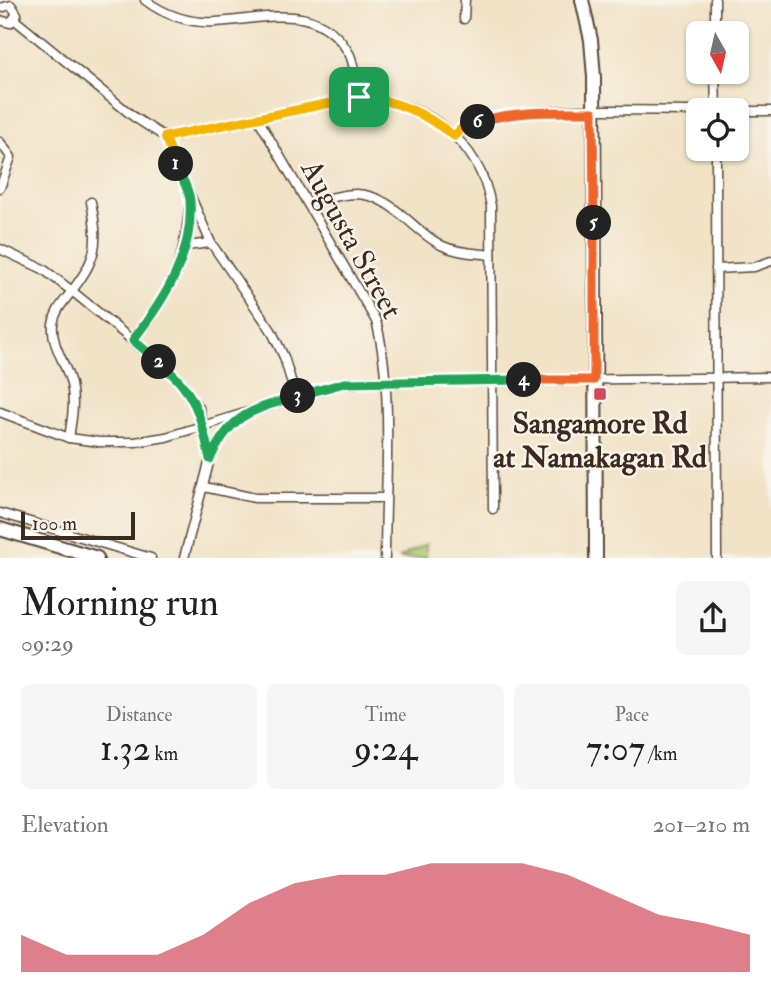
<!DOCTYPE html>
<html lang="en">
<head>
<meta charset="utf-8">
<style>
  :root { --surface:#fff; --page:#f6f6f6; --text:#202124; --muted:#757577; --accent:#d1495b }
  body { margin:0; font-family:"IM FELL Double Pica",serif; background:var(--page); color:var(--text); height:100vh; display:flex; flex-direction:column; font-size:26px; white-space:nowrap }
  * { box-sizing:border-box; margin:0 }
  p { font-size:23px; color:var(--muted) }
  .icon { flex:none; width:38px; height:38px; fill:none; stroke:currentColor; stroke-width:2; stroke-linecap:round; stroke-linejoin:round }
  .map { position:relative; height:558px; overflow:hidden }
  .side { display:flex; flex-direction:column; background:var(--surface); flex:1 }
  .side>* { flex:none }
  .needle { width:46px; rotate:172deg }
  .buttons { position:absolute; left:686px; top:21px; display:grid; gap:14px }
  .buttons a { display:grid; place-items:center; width:63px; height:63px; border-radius:10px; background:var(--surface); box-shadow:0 2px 5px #0004; font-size:35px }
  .scale { position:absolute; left:21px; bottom:18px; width:114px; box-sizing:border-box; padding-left:7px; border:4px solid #3b2a1e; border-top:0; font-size:19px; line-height:24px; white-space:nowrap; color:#3b2a1e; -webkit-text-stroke:5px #f7f3e8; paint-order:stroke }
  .pin { position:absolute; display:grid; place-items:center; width:60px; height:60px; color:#fff; margin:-30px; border-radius:14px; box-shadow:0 4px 10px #0006 }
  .km { position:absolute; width:35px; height:35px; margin:-18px; border-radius:50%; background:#222; color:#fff; font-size:19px; line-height:35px; text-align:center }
  .round { display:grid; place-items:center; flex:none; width:74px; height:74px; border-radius:10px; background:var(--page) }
  .head { display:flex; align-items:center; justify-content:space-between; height:119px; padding:0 21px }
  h1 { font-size:38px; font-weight:600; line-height:52px }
  .stats { display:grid; grid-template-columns:repeat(3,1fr); gap:10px; height:119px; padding:7px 21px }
  .stats div { display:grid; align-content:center; border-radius:10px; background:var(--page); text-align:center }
  .stats b { font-size:35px; font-weight:600 }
  .stats small { font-size:19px; font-weight:400 }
  .stats p { font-size:19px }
  .chart { height:196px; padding:14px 21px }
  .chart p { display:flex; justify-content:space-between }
  .chart svg { width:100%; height:126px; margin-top:7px; fill:var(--accent); opacity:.7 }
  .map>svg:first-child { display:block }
  .green { fill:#adc76d; stroke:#747846; stroke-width:2 }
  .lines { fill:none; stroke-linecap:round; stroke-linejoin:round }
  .street-casing { stroke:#564637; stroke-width:11 }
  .secondary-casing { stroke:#564637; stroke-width:16 }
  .street { stroke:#fff; stroke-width:8 }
  .secondary { stroke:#fff; stroke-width:12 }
  .split-1-casing { stroke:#fff; stroke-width:14 }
  .split-2-casing { stroke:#fff; stroke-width:14 }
  .split-3-casing { stroke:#fff; stroke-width:14 }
  .split-4-casing { stroke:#fff; stroke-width:14 }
  .split-5-casing { stroke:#fff; stroke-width:14 }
  .split-6-casing { stroke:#fff; stroke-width:14 }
  .split-7-casing { stroke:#fff; stroke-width:14 }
  .split-1 { stroke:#f5b400; stroke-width:9 }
  .split-2 { stroke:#22a559; stroke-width:9 }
  .split-3 { stroke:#22a559; stroke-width:9 }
  .split-4 { stroke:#22a559; stroke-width:9 }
  .split-5 { stroke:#f0652b; stroke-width:9 }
  .split-6 { stroke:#f0652b; stroke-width:9 }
  .split-7 { stroke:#f5b400; stroke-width:9 }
  .poi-dot { fill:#d1495b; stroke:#f7f3e8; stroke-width:2.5 }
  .labels { text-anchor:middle; stroke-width:5; stroke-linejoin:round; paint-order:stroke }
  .street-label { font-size:30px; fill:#3b2a1e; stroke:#f7f3e8 }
  .poi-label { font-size:30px; font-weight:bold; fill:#3b2a1e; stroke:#f7f3e8 }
</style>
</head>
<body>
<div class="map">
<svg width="771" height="558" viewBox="0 0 771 558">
  <rect width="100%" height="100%" fill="#f7f3e8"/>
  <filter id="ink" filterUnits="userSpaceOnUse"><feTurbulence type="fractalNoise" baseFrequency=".0143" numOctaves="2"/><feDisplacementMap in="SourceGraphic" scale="14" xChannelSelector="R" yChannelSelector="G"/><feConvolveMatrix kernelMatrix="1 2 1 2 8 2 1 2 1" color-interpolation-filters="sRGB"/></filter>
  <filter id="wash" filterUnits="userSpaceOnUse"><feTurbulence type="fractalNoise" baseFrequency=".00686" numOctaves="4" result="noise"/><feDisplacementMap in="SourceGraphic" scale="28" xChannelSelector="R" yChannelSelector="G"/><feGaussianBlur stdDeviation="1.57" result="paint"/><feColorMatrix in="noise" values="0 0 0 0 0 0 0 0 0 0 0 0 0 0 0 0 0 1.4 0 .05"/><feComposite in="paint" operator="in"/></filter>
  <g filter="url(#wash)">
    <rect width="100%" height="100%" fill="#f2e2c6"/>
    <!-- green -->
    <polygon class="green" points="426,544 426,558 399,558"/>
  </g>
  <g filter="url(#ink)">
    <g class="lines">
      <defs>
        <g id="street">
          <path d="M145,0C164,15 191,24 216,22C268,19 320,0 350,55C355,67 356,83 359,97"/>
          <polyline points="715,0 715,33"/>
          <polyline points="0,8 11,5 17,14 10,23 0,20"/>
          <polyline points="464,19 465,0"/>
          <polyline points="15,20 134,117 165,137 211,243 271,330 284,357 296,397"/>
          <polyline points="715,72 716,110"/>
          <polyline points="737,111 771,111"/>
          <path d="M257,117L376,321C394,387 385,488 385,558"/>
          <path d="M455,136C488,100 645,112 698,111"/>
          <path d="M165,137L359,97C426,102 479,139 491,206L493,509"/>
          <polyline points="0,142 11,157 0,188"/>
          <polyline points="716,149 717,558"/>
          <path d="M308,204C323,200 340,194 356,194C393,195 412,231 443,246C458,253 475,253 491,255"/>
          <polyline points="186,246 211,243"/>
          <polyline points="0,249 43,269 72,291 172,373 199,408 210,459 184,558"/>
          <polyline points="716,269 754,267 771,261"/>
          <path d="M133,340C173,289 184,266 190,201"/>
          <polyline points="0,412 69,438 99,442 135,442 166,437 344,383 771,377"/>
          <path d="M69,438C72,419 75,403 71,384C66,363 51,346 53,324C55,312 61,305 68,296C96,260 100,247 91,202"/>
          <polyline points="210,459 218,443 240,416"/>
          <polyline points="204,487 255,498 385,498"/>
          <polyline points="0,513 151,558"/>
        </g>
        <g id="secondary">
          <polyline points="582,0 591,40 594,77 596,558"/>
          <polyline points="0,529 97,558"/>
        </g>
      </defs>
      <!-- street casing -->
      <use href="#street" class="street-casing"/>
      <!-- secondary casing -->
      <use href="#secondary" class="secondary-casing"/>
      <!-- street -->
      <use href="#street" class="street"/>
      <!-- secondary -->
      <use href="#secondary" class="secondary"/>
    </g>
  </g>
  <g class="lines" filter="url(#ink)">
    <defs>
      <polyline id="split-1" points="176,164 165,137 359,97"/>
      <path id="split-2" d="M159,362L133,340C164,300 194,255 190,200C189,189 180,175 176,164"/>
      <path id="split-3" d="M159,362C195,391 201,415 210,459C232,412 253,410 298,396"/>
      <polyline id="split-4" points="298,396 344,383 524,380"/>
      <polyline id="split-5" points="524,380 594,380 594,223"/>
      <path id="split-6" d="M478,122C516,110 554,112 593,112L594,223"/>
      <path id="split-7" d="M359,97C398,100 424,113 454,136L464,126L478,122"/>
    </defs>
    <!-- split-1 casing -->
    <use href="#split-1" class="split-1-casing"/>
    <!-- split-2 casing -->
    <use href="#split-2" class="split-2-casing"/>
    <!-- split-3 casing -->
    <use href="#split-3" class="split-3-casing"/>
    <!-- split-4 casing -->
    <use href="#split-4" class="split-4-casing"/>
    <!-- split-5 casing -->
    <use href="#split-5" class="split-5-casing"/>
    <!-- split-6 casing -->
    <use href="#split-6" class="split-6-casing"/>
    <!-- split-7 casing -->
    <use href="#split-7" class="split-7-casing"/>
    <!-- split-1 -->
    <use href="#split-1" class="split-1"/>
    <!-- split-2 -->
    <use href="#split-2" class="split-2"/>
    <!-- split-3 -->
    <use href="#split-3" class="split-3"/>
    <!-- split-4 -->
    <use href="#split-4" class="split-4"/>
    <!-- split-5 -->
    <use href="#split-5" class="split-5"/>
    <!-- split-6 -->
    <use href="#split-6" class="split-6"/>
    <!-- split-7 -->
    <use href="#split-7" class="split-7"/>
  </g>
  <!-- markers -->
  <rect class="poi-dot" x="593" y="387" width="14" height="14" rx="3.5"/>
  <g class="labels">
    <!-- street labels -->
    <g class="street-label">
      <text transform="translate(352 239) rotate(61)" y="10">Augusta Street</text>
    </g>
    <!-- poi labels -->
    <g class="poi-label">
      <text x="600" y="433">Sangamore Rd<tspan x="600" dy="34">at Namakagan Rd</tspan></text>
    </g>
  </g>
</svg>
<div class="buttons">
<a><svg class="needle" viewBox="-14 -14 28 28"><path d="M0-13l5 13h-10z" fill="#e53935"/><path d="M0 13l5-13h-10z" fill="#757577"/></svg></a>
<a><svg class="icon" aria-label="locate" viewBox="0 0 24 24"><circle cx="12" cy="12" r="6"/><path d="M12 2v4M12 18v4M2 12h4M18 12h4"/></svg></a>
</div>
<div class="scale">100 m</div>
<div class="pin" style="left:359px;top:97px;background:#1e9e55"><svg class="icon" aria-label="arrive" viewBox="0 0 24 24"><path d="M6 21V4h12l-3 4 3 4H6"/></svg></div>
<b class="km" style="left:176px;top:164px">1</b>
<b class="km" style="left:159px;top:362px">2</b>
<b class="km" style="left:298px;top:396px">3</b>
<b class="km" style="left:524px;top:380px">4</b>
<b class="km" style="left:594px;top:223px">5</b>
<b class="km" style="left:478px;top:122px">6</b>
</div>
<section class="side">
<div class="head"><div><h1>Morning run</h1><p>09:29</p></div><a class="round"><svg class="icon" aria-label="share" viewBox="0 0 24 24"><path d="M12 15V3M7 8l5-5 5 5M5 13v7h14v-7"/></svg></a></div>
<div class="stats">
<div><p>Distance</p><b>1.32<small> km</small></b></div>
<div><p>Time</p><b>9:24</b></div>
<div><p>Pace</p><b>7:07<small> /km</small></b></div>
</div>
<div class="chart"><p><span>Elevation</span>201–210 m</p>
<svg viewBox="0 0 160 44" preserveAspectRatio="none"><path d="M0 44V31L10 38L20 38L30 38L40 31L50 20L60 13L70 10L80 10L90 6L100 6L110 6L120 10L130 17L140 24L150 27L160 31V44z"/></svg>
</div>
</section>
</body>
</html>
